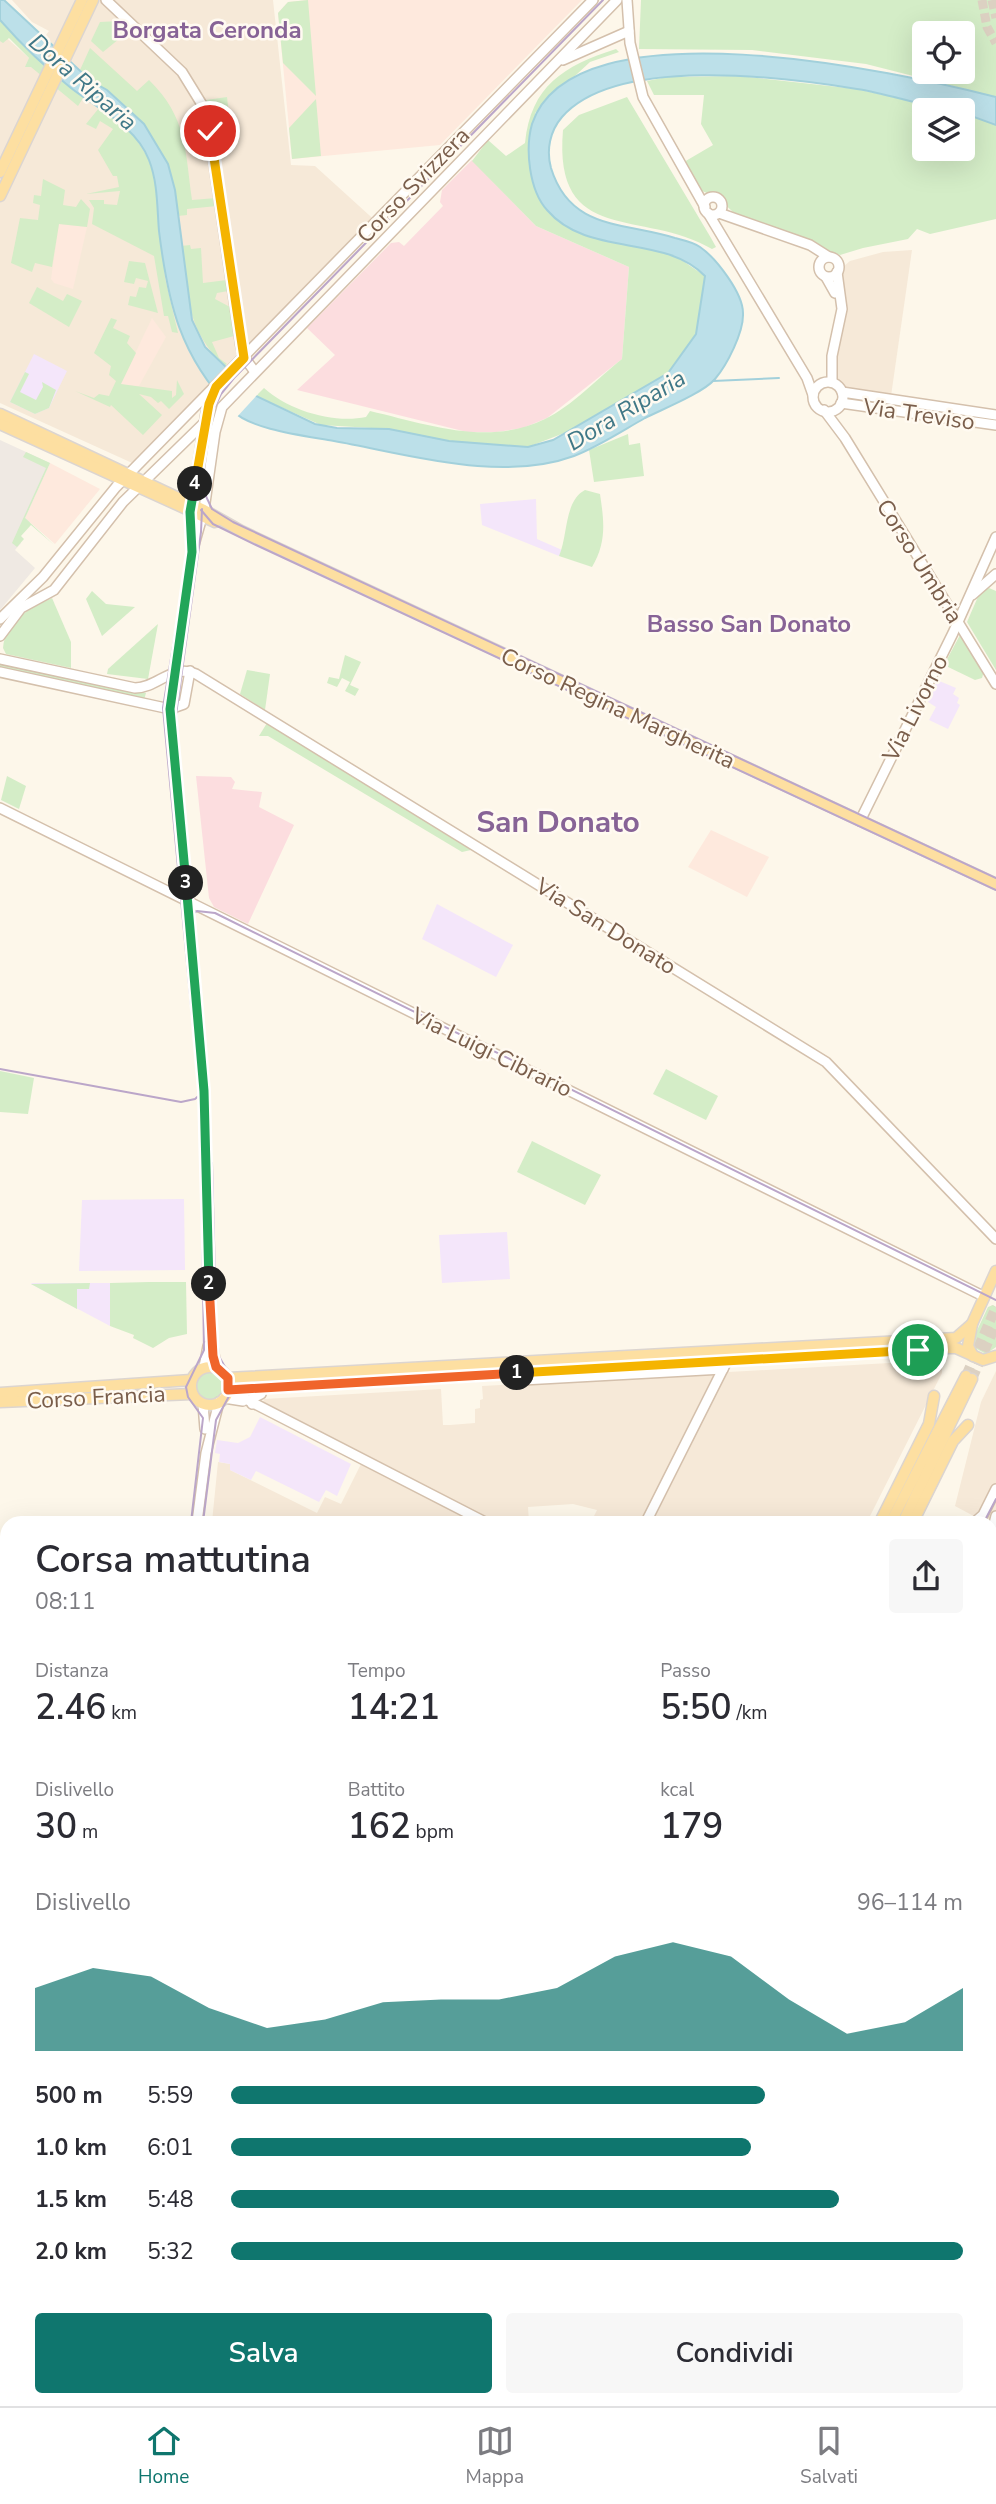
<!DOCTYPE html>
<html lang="it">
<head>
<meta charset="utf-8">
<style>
  :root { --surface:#fff; --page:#f7f7f7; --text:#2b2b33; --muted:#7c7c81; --line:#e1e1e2; --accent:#0f766e }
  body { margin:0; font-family:"Nunito Sans",sans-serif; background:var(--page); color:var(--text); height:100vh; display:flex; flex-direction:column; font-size:26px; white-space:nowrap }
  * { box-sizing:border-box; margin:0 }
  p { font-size:23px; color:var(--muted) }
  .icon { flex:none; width:38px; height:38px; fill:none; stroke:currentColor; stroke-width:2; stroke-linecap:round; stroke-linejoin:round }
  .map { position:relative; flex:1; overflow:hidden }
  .details { position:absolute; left:0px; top:1516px; width:998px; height:891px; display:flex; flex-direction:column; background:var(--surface); border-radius:21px 21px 0 0; box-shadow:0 7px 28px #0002 }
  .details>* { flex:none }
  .controls { position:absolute; left:912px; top:21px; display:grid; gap:14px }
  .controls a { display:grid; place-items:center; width:63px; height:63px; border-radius:7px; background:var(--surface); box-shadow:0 7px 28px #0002; font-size:35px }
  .pin { position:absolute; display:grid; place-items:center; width:60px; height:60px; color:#fff; margin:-30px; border:4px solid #fff; border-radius:50%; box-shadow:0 2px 7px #0007 }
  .km { position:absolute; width:35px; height:35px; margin:-18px; border-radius:50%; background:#222; color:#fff; font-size:19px; line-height:35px; text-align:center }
  .round { display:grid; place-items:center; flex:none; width:74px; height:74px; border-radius:7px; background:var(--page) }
  .headline { display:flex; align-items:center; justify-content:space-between; height:119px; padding:0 35px }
  h1 { font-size:38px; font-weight:600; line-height:52px }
  .stats { display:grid; grid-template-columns:repeat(3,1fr); gap:10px; height:119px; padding:7px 35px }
  .stats div { display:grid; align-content:center }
  .stats b { font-size:35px; font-weight:600 }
  .stats small { font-size:19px; font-weight:400 }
  .stats p { font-size:19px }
  .chart { height:196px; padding:14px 35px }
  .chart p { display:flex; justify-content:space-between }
  .chart svg { width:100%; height:126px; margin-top:7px; fill:var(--accent); opacity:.7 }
  .button { display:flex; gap:14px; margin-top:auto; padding:14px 35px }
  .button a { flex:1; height:80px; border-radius:7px; background:var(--accent); color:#fff; font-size:28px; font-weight:600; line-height:80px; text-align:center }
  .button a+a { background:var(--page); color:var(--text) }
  ul { padding:0 35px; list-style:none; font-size:23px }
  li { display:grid; grid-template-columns:112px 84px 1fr; align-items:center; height:52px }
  li i { height:18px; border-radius:9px; background:var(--accent) }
  .tabs { display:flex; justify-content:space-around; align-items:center; height:98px; border-top:2px solid var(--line); background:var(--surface); font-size:19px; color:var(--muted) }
  .tabs a { display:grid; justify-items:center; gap:4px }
  .tabs .current { color:var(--accent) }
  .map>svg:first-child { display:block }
  .residential { fill:#f6e9d8 }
  .commercial { fill:#fee9dd }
  .industrial { fill:#efe9e3 }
  .education { fill:#f4e6fa }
  .medical { fill:#fcdddf }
  .green { fill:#d4edc7; fill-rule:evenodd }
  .water { fill:#bce0e9; stroke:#a2d0db; stroke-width:2 }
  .pier { fill:#fdf7ea }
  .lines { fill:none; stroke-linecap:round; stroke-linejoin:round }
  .stream { stroke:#a2d0db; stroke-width:2 }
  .secondary-tunnel { stroke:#dcd1c2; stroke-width:9; stroke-dasharray:9 4.5; stroke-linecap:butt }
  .primary-tunnel { stroke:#dcd1c2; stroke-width:10; stroke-dasharray:10 5; stroke-linecap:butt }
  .secondary-casing { stroke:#d4c0ac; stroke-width:12 }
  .primary-casing { stroke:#dcd5d0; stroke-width:13 }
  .secondary { stroke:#fff; stroke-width:9 }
  .primary { stroke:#fddfa1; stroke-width:10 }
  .tram { stroke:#bba6c9; stroke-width:2 }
  .split-1-casing { stroke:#fff; stroke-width:14 }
  .split-2-casing { stroke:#fff; stroke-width:14 }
  .split-3-casing { stroke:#fff; stroke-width:14 }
  .split-4-casing { stroke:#fff; stroke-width:14 }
  .split-5-casing { stroke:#fff; stroke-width:14 }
  .split-1 { stroke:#f5b400; stroke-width:9 }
  .split-2 { stroke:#f0652b; stroke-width:9 }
  .split-3 { stroke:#22a559; stroke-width:9 }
  .split-4 { stroke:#22a559; stroke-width:9 }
  .split-5 { stroke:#f5b400; stroke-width:9 }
  .labels { text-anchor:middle; stroke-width:5; stroke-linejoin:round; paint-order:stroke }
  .street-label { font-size:23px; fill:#7a5e4b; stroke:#fffaf1 }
  .neighbourhood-label { font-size:24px; font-weight:bold; fill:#876396; stroke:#fffaf1 }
  .water-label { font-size:24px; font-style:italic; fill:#407887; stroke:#fffaf1 }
  .district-label { font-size:30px; font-weight:bold; fill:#876396; stroke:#fffaf1 }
</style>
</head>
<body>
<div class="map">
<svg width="996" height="2406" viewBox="0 0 996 2406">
  <rect width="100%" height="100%" fill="#fdf7ea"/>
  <!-- residential -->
  <g class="residential">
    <polygon points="12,0 273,0 291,165 315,166 380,225 141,467 0,403 0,32 29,58 49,31 32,22"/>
    <polygon points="912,250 891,396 846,391 830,380 843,267 850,261 883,252"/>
    <polygon points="942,1360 942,1373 867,1522 591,1522 597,1510 573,1504 528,1507 529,1522 212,1522 218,1462 230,1464 230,1470 317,1513 325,1497 341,1504 364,1458 262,1407 264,1399 441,1389 443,1425 450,1425 475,1423 475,1409 480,1408 480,1400 483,1399 482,1386"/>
    <polygon points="996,1371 996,1528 955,1506 981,1402"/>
    <polygon points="996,1822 996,2236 990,2233 990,1833"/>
    <polygon points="991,2264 996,2267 996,2332 993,2338 996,2343 996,2406 597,2406 584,2399 990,2399"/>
  </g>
  <!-- commercial -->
  <g class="commercial">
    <polygon points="308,0 582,0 440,145 292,159 278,13 288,2"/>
    <polygon points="59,224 87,227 73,289 54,283 51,279"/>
    <polygon points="152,318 166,337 139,386 120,385"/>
    <polygon points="50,463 100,489 55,544 25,518"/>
    <polygon points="711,830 769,857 747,897 688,867"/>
  </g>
  <!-- industrial -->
  <polygon class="industrial" points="0,440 50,463 25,518 30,522 17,538 21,543 15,550 35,568 0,610"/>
  <!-- education -->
  <g class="education">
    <polygon points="34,354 67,371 49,408 35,414 10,402"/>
    <polygon points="536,499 537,539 562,550 559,556 482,525 480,504"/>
    <polygon points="937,680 956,688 953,694 959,698 957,703 960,705 948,729 929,720 936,707 928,702"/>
    <polygon points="437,904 513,945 496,977 422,939"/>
    <polygon points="184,1199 185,1270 79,1271 82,1200"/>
    <polygon points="507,1232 510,1279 442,1283 439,1235"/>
    <polygon points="110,1283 110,1326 31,1284 32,1283"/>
    <polygon points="260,1417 351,1464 337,1496 326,1490 319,1502 256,1471 251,1480 230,1470 230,1464 219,1462 220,1454 215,1453 217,1440 238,1443 250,1437"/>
    <polygon points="218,2399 431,2399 428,2406 215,2406"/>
  </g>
  <!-- medical -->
  <g class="medical">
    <polygon points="472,160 536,226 629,267 622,359 547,418 523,428 497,432 467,432 297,390 335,355 307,328 391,243 399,242 404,246 443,206 440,202 442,190"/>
    <polygon points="196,776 231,777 235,782 232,789 262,792 259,807 294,825 248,924 214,907 209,898"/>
  </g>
  <!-- green -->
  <g class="green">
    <polygon points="308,0 316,96 283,63 278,13 288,2"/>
    <path d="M641,0H996V97L866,64L752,50L639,49ZM924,33H962V72H924Z"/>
    <polygon points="0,20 72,89 117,120 134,136 148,158 156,184 165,278 178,333 172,332 168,316 164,316 154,256 92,224 94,208 89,200 104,200 104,204 117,205 120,191 86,194 119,187 117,176 113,176 98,150 113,129 100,121 96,129 86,124 99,108 83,98 78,106 31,67 25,67 29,58 9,38 3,43 0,41"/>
    <polygon points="119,21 130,30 103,52 91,41 100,22"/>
    <path d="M90,48L137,91L149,80C187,117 185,150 192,200L216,198L217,206L187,209V215L178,216L168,164L144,124L80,70Z"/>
    <path d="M616,49L619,52L590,62L535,113L545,209L680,259L705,276L696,333L669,373L572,430L528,447L449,441L389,429L321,425L256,396L264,388C288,410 333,424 366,417L370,411C426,424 489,447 545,419C571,407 599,377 622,359L629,267L536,226L472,161L488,140L506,156L525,143C531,86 563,66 616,49Z"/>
    <polygon points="740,76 856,89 954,110 924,110 924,149 962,149 963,113 996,125 996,219 930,234 917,229 908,239 863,248 840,255 733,212 717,197 702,191 684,162 713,145 701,124 704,95 654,95 647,81 667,77"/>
    <polygon points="227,97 230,124 213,127 206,100"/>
    <path d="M627,97L711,238L716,247L712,249C643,208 553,247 563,130L579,115Z"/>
    <polygon points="316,99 321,156 292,159 289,128"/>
    <polygon points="43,179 65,190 63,205 76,207 81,199 90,209 87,227 59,224 52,267 35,263 32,272 11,263 20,218 38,220 40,205 33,203 34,195 41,196"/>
    <path d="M190,245L191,249L201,248L203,283L227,280L228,291L217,293L215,299L230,307L234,336L212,342L219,358L227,364L224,366C187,329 187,296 181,246Z"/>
    <polygon points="129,261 145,263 158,313 128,305 130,296 136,297 139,287 146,288 148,281 136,278 134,284 124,282"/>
    <polygon points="37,287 63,301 67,294 82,301 69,327 29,303"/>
    <polygon points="111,318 117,320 113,328 130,336 127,343 136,353 121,384 172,391 172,398 176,395 177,380 184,394 169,409 161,401 158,403 151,397 139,394 162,415 143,435 111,405 110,407 75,391 94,398 99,394 109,396 116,381 109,375 111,366 94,353"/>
    <polygon points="25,372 29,374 20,392 36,400 43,387 42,382 56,390 49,408 35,414 10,402"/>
    <polygon points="628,434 629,445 640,443 644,476 594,482 589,450"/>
    <polygon points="26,452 50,463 25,518 54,545 31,525 21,536 24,539 17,547 12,543 46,468 23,457"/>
    <path d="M585,490L600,494C604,521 607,542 592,567L559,556C568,536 564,501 585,490Z"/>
    <polygon points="989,588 996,591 996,670 967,622 980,592"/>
    <polygon points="92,591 106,604 135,607 102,636 86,599"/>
    <path d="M52,598L71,642V668L6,654L3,648C5,621 30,608 52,598Z"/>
    <polygon points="158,624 148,679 107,674 108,669"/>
    <polygon points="960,635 984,671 982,678 975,680 944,665"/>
    <polygon points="345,655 361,662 350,685 359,689 355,696 345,691 350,682 342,678 337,687 327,683 329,677 339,679"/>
    <polygon points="0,661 146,693 144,700 0,669"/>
    <polygon points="247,670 270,674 265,710 240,694"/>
    <polygon points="267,723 471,850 462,852 268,736 259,736"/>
    <polygon points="7,776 26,786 19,809 1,800"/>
    <polygon points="666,1069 718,1096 706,1120 653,1094"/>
    <polygon points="0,1071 34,1078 28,1114 0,1112"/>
    <polygon points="532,1141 601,1175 585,1205 517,1172"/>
    <polygon points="149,1282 186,1282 187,1334 169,1338 153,1348 133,1338 134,1335 110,1326 110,1283"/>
    <polygon points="90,1283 89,1289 77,1289 77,1309 31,1284"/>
    <polygon points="993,1305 996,1307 996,1347 986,1354 973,1347 972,1341 988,1307"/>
    <circle cx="210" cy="1386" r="14"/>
  </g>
  <!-- water -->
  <path class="water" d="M0,0H4L91,81L107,90L144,124L168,164L175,190L192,320L205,347L256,396L315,424L337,428L389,429L449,441L528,447L553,440L668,373L696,334L705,276C663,233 588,258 547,210C529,190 525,149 532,124C573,0 898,72 996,97V125L963,113L962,110C928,109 891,94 857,89C783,77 616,55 562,117C550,131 546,150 551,168C570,230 623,222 675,238C683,240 693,242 700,247C716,258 743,293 743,313C744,332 727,365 715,379C703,393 663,409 645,418C622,431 598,447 574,456C500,483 408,454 334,441C307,436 250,430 232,410C180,356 168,304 159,231C157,208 158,183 149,160C135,125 99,110 71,88C46,68 21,44 0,20Z"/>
  <!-- pier -->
  <polygon class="pier" points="227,365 258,394 236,418 206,387"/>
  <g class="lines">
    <!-- stream -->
    <polyline class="stream" points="713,381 779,378"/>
    <!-- secondary-tunnel -->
    <g class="secondary-tunnel">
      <polyline points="982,0 987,27 996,43"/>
      <polyline points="992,0 996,18"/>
    </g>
    <!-- primary-tunnel -->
    <g class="primary-tunnel">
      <polyline points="966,1376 996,1307"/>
      <polyline points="972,1379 996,1324"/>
    </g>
    <defs>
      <g id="secondary">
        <polyline points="106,0 182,72 206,111 241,347 244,357 255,372"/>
        <polyline points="627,0 630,43 643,97 705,207"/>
        <polyline points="563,60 629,31"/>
        <circle cx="713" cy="206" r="9"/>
        <polyline points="708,213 807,378 813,395"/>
        <polyline points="719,213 810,245 829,257"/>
        <circle cx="829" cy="267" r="10"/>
        <polyline points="826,277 835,293"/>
        <polyline points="832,382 832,356 842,309 837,272"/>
        <circle cx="828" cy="397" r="15"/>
        <polyline points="216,387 206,413 190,512 192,552 170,709 204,1091 210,1328 216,1367"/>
        <polyline points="842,392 996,415"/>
        <polyline points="841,403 996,425"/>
        <polyline points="824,410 845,438 996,684"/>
        <polyline points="192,552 204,510 215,432 222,407 617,0"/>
        <polyline points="972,595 996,574"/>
        <polyline points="0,619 43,577 116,487 593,0"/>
        <polyline points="0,636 21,608 54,590 123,502 205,422"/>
        <path d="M0,659L135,688C158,688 172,663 196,674L826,1062L996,1239"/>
        <polyline points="0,672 170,709 184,704 190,671"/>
        <polyline points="0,808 983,1296"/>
        <polyline points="860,821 953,633 996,537"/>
        <polyline points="204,1367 208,1346"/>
        <polyline points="522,1372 523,1380 723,1369"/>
        <polyline points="228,1390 485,1522"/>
        <polyline points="224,1398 243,1401"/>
        <polyline points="203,1404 205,1429"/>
        <polyline points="252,1404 253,1398 261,1394"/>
        <polyline points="197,1522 206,1453 219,1402"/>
        <polyline points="646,1522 725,1365"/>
        <polyline points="975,1522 983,1515 996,1489"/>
        <polyline points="990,1539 996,1516"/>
        <polyline points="0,1571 7,1574"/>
        <polyline points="990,1612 996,1614"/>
        <polyline points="990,1868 996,1857"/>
        <polyline points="0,2032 7,2021"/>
        <polyline points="990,2052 996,2054"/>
        <polyline points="990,2074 996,2077"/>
        <polyline points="0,2347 7,2346"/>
        <polyline points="159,2399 160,2406"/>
        <polyline points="783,2399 797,2406"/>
        <polyline points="450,2406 454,2399"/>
        <polyline points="462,2406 466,2399"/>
        <polyline points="718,2406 722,2399"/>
      </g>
      <g id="primary">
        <polyline points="0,172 82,0"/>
        <polyline points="0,196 93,0"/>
        <polyline points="0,414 204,510 241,531 996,884"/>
        <polyline points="0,424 215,522"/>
        <polyline points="973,1356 968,1346 972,1324 996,1271"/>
        <circle cx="210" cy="1386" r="19"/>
        <polyline points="228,1378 956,1338 972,1324"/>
        <polyline points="228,1390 945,1348 956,1348 983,1360 996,1356"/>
        <polyline points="0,1393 191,1380"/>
        <polyline points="0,1402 192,1394"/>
        <polyline points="880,1522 929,1424 934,1396"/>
        <polyline points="891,1522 966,1376"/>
        <polyline points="903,1522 972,1379"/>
        <polyline points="913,1522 953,1441 968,1425"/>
        <polyline points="0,1742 7,1745"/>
        <polyline points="990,2244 996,2247"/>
      </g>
    </defs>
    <!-- secondary casing -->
    <use href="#secondary" class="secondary-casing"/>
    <!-- primary casing -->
    <use href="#primary" class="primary-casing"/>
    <!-- secondary -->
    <use href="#secondary" class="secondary"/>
    <!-- primary -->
    <use href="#primary" class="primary"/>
    <!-- tram -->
    <g class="tram">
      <polyline points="204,492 212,509 233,522 996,878"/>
      <polyline points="202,509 201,532 176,715 202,1010"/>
      <polyline points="201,510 213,524 256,545 996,890"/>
      <polyline points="187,918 197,911 215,913 996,1300"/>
      <polyline points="0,1069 181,1102 195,1099 204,1091"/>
      <polyline points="191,1522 203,1418 188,1397 186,1387 204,1350 200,1101 163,708 210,417 221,394 234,378 603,0"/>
      <polyline points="203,1522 216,1420 233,1389 232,1379 217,1353 212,1163"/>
      <polyline points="984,1522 996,1499"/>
      <polyline points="990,1610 996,1613"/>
      <polyline points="990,1856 996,1845"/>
      <polyline points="990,1880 996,1870"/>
      <polyline points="0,2035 7,2024"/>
      <polyline points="990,2250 996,2252"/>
      <polyline points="723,2406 727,2399"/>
    </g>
  </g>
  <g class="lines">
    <defs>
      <polyline id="split-1" points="517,1373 918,1350"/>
      <polyline id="split-2" points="209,1284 213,1356 216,1367 228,1378 228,1390 517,1373"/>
      <polyline id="split-3" points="186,883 204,1091 209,1284"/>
      <polyline id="split-4" points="186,883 170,709 192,552 190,512 195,484"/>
      <polyline id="split-5" points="195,484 209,404 216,387 244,358 210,131"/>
    </defs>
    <!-- split-1 casing -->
    <use href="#split-1" class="split-1-casing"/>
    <!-- split-2 casing -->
    <use href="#split-2" class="split-2-casing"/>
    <!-- split-3 casing -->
    <use href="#split-3" class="split-3-casing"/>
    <!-- split-4 casing -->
    <use href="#split-4" class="split-4-casing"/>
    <!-- split-5 casing -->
    <use href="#split-5" class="split-5-casing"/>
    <!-- split-1 -->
    <use href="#split-1" class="split-1"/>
    <!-- split-2 -->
    <use href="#split-2" class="split-2"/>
    <!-- split-3 -->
    <use href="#split-3" class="split-3"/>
    <!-- split-4 -->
    <use href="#split-4" class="split-4"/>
    <!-- split-5 -->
    <use href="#split-5" class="split-5"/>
  </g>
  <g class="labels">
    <!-- street labels -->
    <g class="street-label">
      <text transform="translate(413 185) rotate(-46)" y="8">Corso Svizzera</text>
      <text transform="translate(919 414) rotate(8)" y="8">Via Treviso</text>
      <text transform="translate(920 561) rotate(58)" y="8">Corso Umbria</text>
      <text transform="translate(618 708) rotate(25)" y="8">Corso Regina Margherita</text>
      <text transform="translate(915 708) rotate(-63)" y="8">Via Livorno</text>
      <text transform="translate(606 926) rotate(32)" y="8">Via San Donato</text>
      <text transform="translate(492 1052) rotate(26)" y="8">Via Luigi Cibrario</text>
      <text transform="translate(96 1397) rotate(-3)" y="8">Corso Francia</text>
    </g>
    <!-- neighbourhood labels -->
    <g class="neighbourhood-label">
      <text x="207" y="38">Borgata Ceronda</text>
      <text x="749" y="632">Basso San Donato</text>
    </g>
    <!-- water labels -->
    <g class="water-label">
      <text transform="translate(83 82) rotate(41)" y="8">Dora Riparia</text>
      <text transform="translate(626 410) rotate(-31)" y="8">Dora Riparia</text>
    </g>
    <!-- district labels -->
    <g class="district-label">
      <text x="558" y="832">San Donato</text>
    </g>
  </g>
</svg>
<div class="controls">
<a><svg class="icon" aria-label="locate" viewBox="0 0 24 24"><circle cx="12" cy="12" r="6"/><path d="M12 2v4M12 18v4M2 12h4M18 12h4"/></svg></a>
<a><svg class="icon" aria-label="layers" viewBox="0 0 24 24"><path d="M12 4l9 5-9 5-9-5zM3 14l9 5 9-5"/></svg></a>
</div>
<div class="pin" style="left:918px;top:1350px;background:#1e9e55"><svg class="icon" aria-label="arrive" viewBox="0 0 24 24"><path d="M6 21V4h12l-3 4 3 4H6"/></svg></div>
<div class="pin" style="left:210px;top:131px;background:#d93025"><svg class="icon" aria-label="check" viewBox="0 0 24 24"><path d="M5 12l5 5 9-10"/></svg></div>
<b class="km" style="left:517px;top:1373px">1</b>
<b class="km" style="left:209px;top:1284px">2</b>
<b class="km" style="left:186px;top:883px">3</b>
<b class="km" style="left:195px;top:484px">4</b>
<section class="details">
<div class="headline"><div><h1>Corsa mattutina</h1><p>08:11</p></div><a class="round"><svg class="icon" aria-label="share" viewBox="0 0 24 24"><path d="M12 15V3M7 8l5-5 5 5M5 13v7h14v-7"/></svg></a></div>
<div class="stats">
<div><p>Distanza</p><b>2.46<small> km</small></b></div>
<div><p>Tempo</p><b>14:21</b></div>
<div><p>Passo</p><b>5:50<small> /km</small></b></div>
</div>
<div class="stats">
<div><p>Dislivello</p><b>30<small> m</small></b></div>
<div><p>Battito</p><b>162<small> bpm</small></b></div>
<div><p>kcal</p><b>179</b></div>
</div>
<div class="chart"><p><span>Dislivello</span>96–114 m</p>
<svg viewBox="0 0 160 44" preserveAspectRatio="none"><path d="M0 44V22L10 15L20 18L30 29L40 36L50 33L60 27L70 26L80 26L90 22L100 11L110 6L120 11L130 26L140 38L150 34L160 22V44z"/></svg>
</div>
<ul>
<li><b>500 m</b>5:59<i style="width:73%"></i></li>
<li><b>1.0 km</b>6:01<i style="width:71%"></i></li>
<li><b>1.5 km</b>5:48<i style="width:83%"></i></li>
<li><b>2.0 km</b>5:32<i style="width:100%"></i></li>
</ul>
<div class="button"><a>Salva</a><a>Condividi</a></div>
</section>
</div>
<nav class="tabs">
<a class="current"><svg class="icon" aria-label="home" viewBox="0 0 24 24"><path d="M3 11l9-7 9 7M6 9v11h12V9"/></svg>Home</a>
<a><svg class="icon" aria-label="map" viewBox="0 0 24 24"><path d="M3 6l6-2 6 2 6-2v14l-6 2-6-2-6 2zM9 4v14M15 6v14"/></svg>Mappa</a>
<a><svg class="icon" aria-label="saved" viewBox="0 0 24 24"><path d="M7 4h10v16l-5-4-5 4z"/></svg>Salvati</a>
</nav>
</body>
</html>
